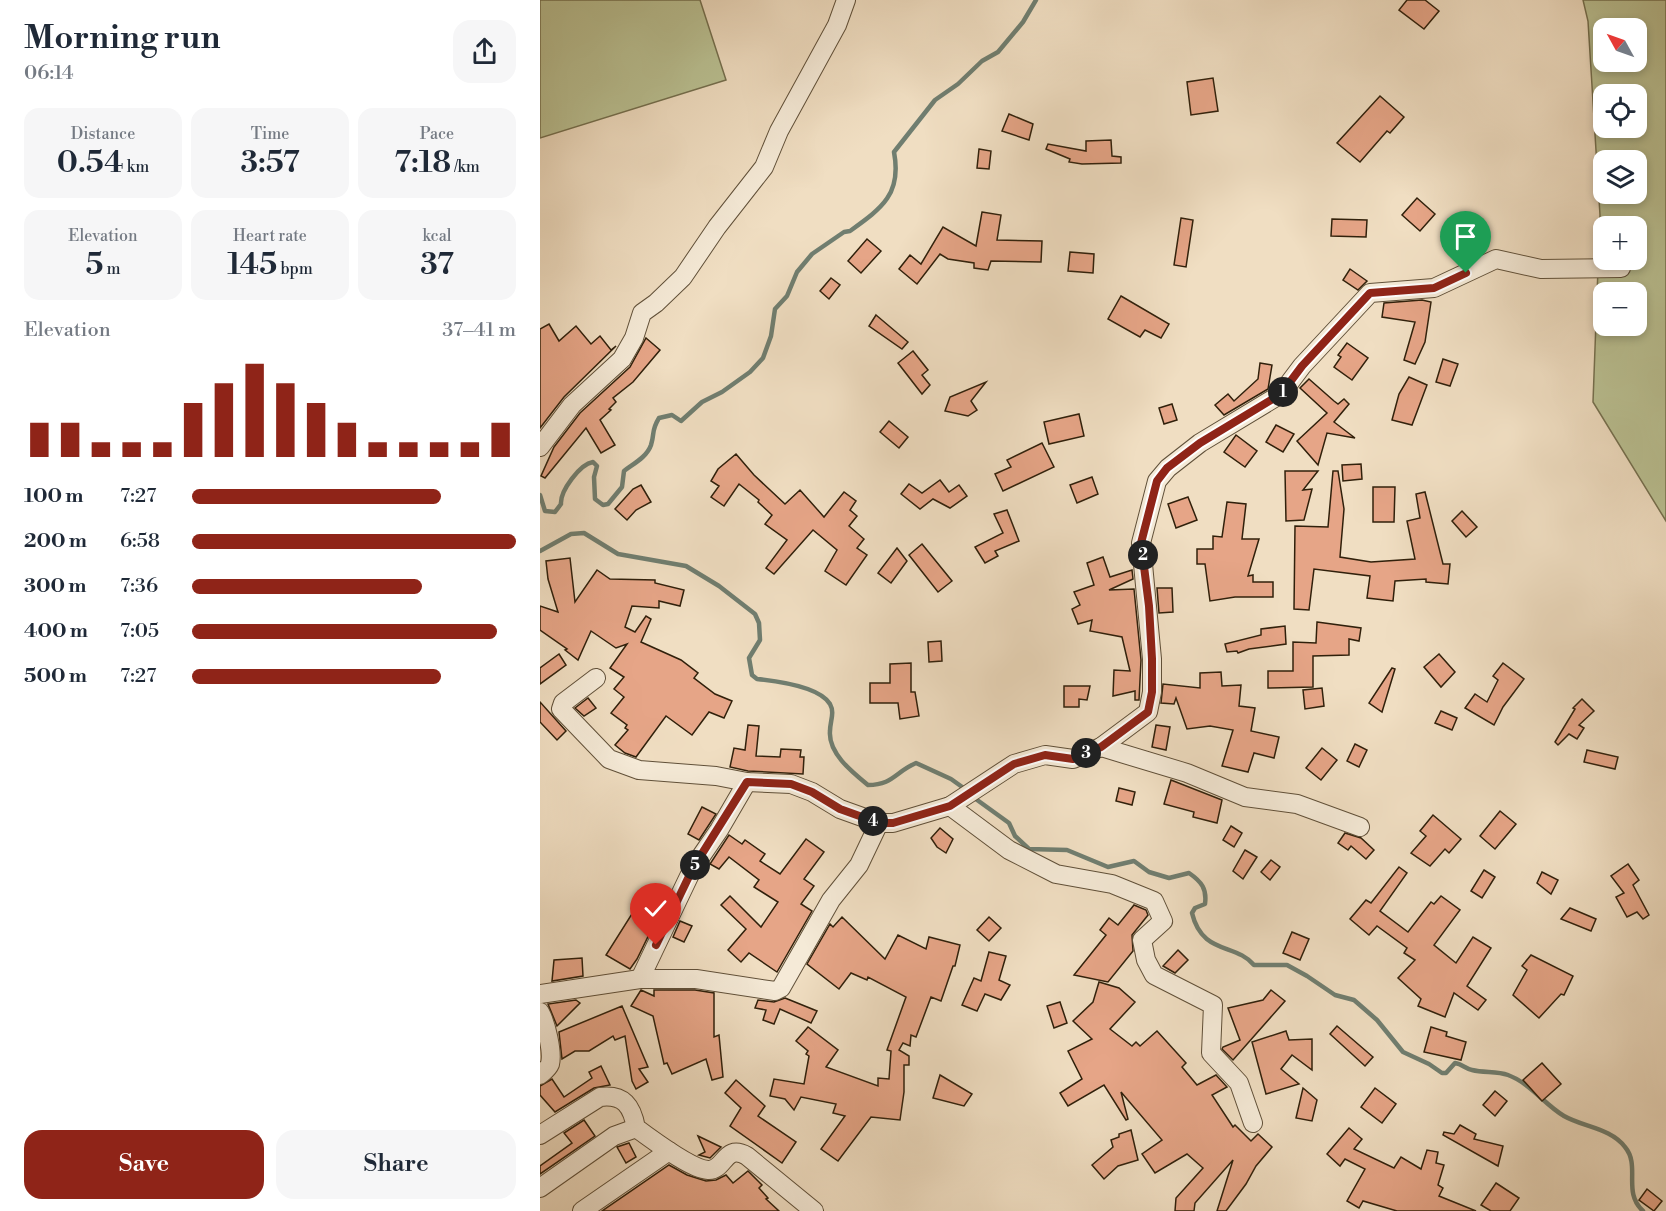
<!DOCTYPE html>
<html lang="en">
<head>
<meta charset="utf-8">
<style>
  :root { --surface:#fff; --page:#f6f6f7; --text:#1f2937; --muted:#747a83; --accent:#8f2418 }
  body { margin:0; font-family:"Libre Bodoni",serif; background:var(--page); color:var(--text); height:100vh; display:flex; flex-direction:column; font-size:22px; white-space:nowrap }
  * { box-sizing:border-box; margin:0 }
  p { font-size:20px; color:var(--muted) }
  .icon { flex:none; width:33px; height:33px; fill:none; stroke:currentColor; stroke-width:2; stroke-linecap:round; stroke-linejoin:round }
  .map { position:relative; flex:1; overflow:hidden }
  .panel { display:flex; flex-direction:column; background:var(--surface); width:540px }
  .panel>* { flex:none }
  .needle { width:39px; rotate:310deg }
  .tools { position:absolute; left:1053px; top:18px; display:grid; gap:12px }
  .tools a { display:grid; place-items:center; width:54px; height:54px; border-radius:12px; background:var(--surface); box-shadow:0 3px 9px #0003; font-size:30px }
  .pin { position:absolute; display:grid; place-items:center; width:51px; height:51px; color:#fff; margin:-62px -26px; border-radius:50% 50% 50% 0; rotate:-45deg; box-shadow:0 0 6px #0007 }
  .pin .icon { rotate:45deg }
  .km { position:absolute; width:30px; height:30px; margin:-15px; border-radius:50%; background:#222; color:#fff; font-size:16px; line-height:30px; text-align:center }
  .round { display:grid; place-items:center; flex:none; width:63px; height:63px; border-radius:18px; background:var(--page) }
  .overview { display:flex; align-items:center; justify-content:space-between; height:102px; padding:0 24px }
  h1 { font-size:33px; font-weight:600; line-height:45px }
  .metrics { display:grid; grid-template-columns:repeat(3,1fr); gap:9px; height:102px; padding:6px 24px }
  .metrics div { display:grid; align-content:center; border-radius:15px; background:var(--page); text-align:center }
  .metrics b { font-size:30px; font-weight:600 }
  .metrics small { font-size:16px; font-weight:400 }
  .metrics p { font-size:16px }
  .chart { height:168px; padding:12px 24px }
  .chart p { display:flex; justify-content:space-between }
  .chart svg { width:100%; height:108px; margin-top:6px; stroke:var(--accent); stroke-width:6 }
  .button { display:flex; gap:12px; margin-top:auto; padding:12px 24px }
  .button a { flex:1; height:69px; border-radius:18px; background:var(--accent); color:#fff; font-size:24px; font-weight:600; line-height:69px; text-align:center }
  .button a+a { background:var(--page); color:var(--text) }
  ul { padding:0 24px; list-style:none; font-size:20px }
  li { display:grid; grid-template-columns:96px 72px 1fr; align-items:center; height:45px }
  li i { height:15px; border-radius:8px; background:var(--accent) }
  main { display:flex; flex:1; min-height:0 }
  .map>svg:first-child { display:block }
  .green { fill:#bac193; stroke:#75704f; stroke-width:1.5; fill-rule:evenodd }
  .lines { fill:none; stroke-linecap:round; stroke-linejoin:round }
  .stream { stroke:#707e70; stroke-width:4.5 }
  .building { fill:#e6a587; stroke:#30200b; stroke-width:1.5 }
  .minor-casing { stroke:#605039; stroke-width:20 }
  .minor { stroke:#f5ead7; stroke-width:18 }
  .route-casing { stroke:#fff; stroke-width:12 }
  .route { stroke:#8f2418; stroke-width:8 }
</style>
</head>
<body>
<main>
<section class="panel">
<div class="overview"><div><h1>Morning run</h1><p>06:14</p></div><a class="round"><svg class="icon" aria-label="share" viewBox="0 0 24 24"><path d="M12 15V3M7 8l5-5 5 5M5 13v7h14v-7"/></svg></a></div>
<div class="metrics">
<div><p>Distance</p><b>0.54<small> km</small></b></div>
<div><p>Time</p><b>3:57</b></div>
<div><p>Pace</p><b>7:18<small> /km</small></b></div>
</div>
<div class="metrics">
<div><p>Elevation</p><b>5<small> m</small></b></div>
<div><p>Heart rate</p><b>145<small> bpm</small></b></div>
<div><p>kcal</p><b>37</b></div>
</div>
<div class="chart"><p><span>Elevation</span>37–41 m</p>
<svg viewBox="0 0 160 44" preserveAspectRatio="none"><path d="M5 44V30M15 44V30M25 44V38M35 44V38M45 44V38M55 44V22M65 44V14M75 44V6M85 44V14M95 44V22M105 44V30M115 44V38M125 44V38M135 44V38M145 44V38M155 44V30"/></svg>
</div>
<ul>
<li><b>100 m</b>7:27<i style="width:77%"></i></li>
<li><b>200 m</b>6:58<i style="width:100%"></i></li>
<li><b>300 m</b>7:36<i style="width:71%"></i></li>
<li><b>400 m</b>7:05<i style="width:94%"></i></li>
<li><b>500 m</b>7:27<i style="width:77%"></i></li>
</ul>
<div class="button"><a>Save</a><a>Share</a></div>
</section>
<div class="map">
<svg width="1126" height="1211" viewBox="0 0 1126 1211">
  <rect width="100%" height="100%" fill="#f0dec2"/>
  <filter id="stains"><feTurbulence type="fractalNoise" baseFrequency=".00333" numOctaves="4"/><feColorMatrix values="0 0 0 0 .2 0 0 0 0 .09 0 0 0 0 .02 0 0 0 .5 -.17"/></filter>
  <radialGradient id="worn" r=".72"><stop offset=".6" stop-color="#630" stop-opacity="0"/><stop offset="1" stop-color="#630" stop-opacity=".3"/></radialGradient>
  <!-- green -->
  <g class="green">
    <polygon points="0,0 160,0 186,80 0,138"/>
    <path d="M1043,0H1126V521L1053,402L1060,215L1048,21ZM1064,28H1096V62H1064ZM1064,94H1096V128H1064ZM1064,160H1096V194H1064ZM1064,226H1096V260H1064ZM1064,292H1096V326H1064Z"/>
  </g>
  <g class="lines">
    <!-- stream -->
    <g class="stream">
      <path d="M0,495L5,511L15,512L21,504C20,491 40,464 53,462L57,466L54,477L55,499L63,505L68,504L82,487L84,471C93,464 107,457 111,445C115,432 111,431 119,418L132,415L141,421L162,402L182,392L210,372L223,358L231,336L235,309L247,296L257,272L272,254L304,232L310,231C342,208 362,194 354,152L395,100L418,84L442,61L458,52L483,22L496,0"/>
      <path d="M0,551L31,534L44,533L78,554L146,566L179,586L215,614L219,623L220,640L209,658L212,675L217,679C236,681 279,686 290,704C295,713 290,721 290,731C288,753 312,772 328,785C353,785 355,772 376,763L411,779L425,789"/>
      <path d="M433,797L469,823L475,836L489,849L527,850L568,867L594,861L609,872L629,878L649,873C662,882 667,889 665,904L655,908L652,913C662,955 696,943 714,965H747L767,976L795,995L814,1000L837,1020L863,1052L889,1064L902,1073H906L915,1063C922,1064 926,1069 932,1070C944,1073 957,1071 968,1075C990,1083 1005,1105 1024,1116C1043,1127 1071,1128 1085,1147C1101,1166 1082,1192 1103,1211"/>
    </g>
  </g>
  <!-- building -->
  <g class="building">
    <polygon points="867,0 885,0 899,11 884,29 859,10"/>
    <polygon points="673,78 678,111 651,115 647,82"/>
    <polygon points="840,96 864,117 850,133 847,131 820,162 797,143"/>
    <polygon points="469,114 493,124 489,140 462,131"/>
    <polygon points="571,140 572,156 581,157 581,163 542,164 529,162 530,159 506,149 508,144 546,151 546,141"/>
    <polygon points="439,149 451,151 449,169 437,168"/>
    <polygon points="877,198 895,214 880,231 862,215"/>
    <polygon points="442,212 461,215 457,240 502,241 501,262 451,261 448,270 434,268 434,263 408,259 400,254 377,284 359,269 370,255 381,264 403,227 436,246"/>
    <polygon points="641,218 653,220 646,267 634,265"/>
    <polygon points="792,219 827,220 826,237 791,236"/>
    <polygon points="327,239 341,251 321,273 308,261"/>
    <polygon points="530,252 554,254 553,273 528,271"/>
    <polygon points="810,269 827,281 818,290 803,280"/>
    <polygon points="291,278 300,285 289,299 280,291"/>
    <polygon points="581,296 629,324 621,338 605,330 600,337 568,319"/>
    <polygon points="882,300 891,302 885,342 875,364 864,360 875,322 842,317 844,303"/>
    <polygon points="336,315 368,342 362,349 329,326"/>
    <polygon points="9,324 19,341 36,326 51,344 60,336 71,350 76,346 24,397 0,428 0,329"/>
    <polygon points="106,338 120,350 93,382 73,398 76,402 69,409 71,410 60,420 75,445 61,453 46,428 5,478 1,476 14,447 40,413 90,367"/>
    <polygon points="807,343 828,358 812,380 794,367 801,357 798,355"/>
    <polygon points="373,351 388,370 382,375 390,385 382,394 358,363"/>
    <polygon points="903,359 918,364 910,386 896,382"/>
    <polygon points="720,363 732,365 728,389 684,415 675,405 688,394 694,401 718,379"/>
    <polygon points="869,377 887,385 872,425 852,420 859,394"/>
    <polygon points="769,379 794,401 798,404 804,399 809,404 794,422 815,438 787,433 778,465 757,441 787,413 760,388"/>
    <polygon points="446,382 431,401 437,410 428,416 405,411 410,397"/>
    <polygon points="632,404 637,420 624,424 619,408"/>
    <polygon points="539,414 544,436 509,444 504,422"/>
    <polygon points="349,421 368,437 359,448 340,432"/>
    <polygon points="736,425 754,434 743,452 726,442"/>
    <polygon points="696,435 717,451 705,467 684,452"/>
    <polygon points="502,443 514,467 463,491 455,474 471,467 467,460"/>
    <polygon points="196,454 214,475 245,504 260,490 284,517 304,492 316,501 310,510 317,516 309,526 324,539 317,548 327,555 306,585 285,571 297,550 273,530 234,574 226,568 247,540 225,524 232,515 218,502 219,500 199,484 184,506 171,497 179,486 171,481 178,469"/>
    <polygon points="821,464 822,479 803,481 802,465"/>
    <polygon points="745,471 778,471 763,490 772,489 764,520 746,521"/>
    <polygon points="793,471 798,471 804,509 800,557 831,562 875,559 867,521 880,518 876,494 885,492 903,564 910,564 908,584 886,582 886,579 855,581 853,601 827,598 830,576 774,569 769,610 754,609 755,526 788,527"/>
    <polygon points="552,477 558,494 537,503 530,485"/>
    <polygon points="400,480 409,492 419,485 427,496 410,508 393,499 380,509 361,494 369,484 382,493"/>
    <polygon points="101,485 111,502 96,510 87,520 75,509 93,489"/>
    <polygon points="833,487 855,487 854,522 833,522"/>
    <polygon points="648,497 657,520 636,528 628,504"/>
    <polygon points="687,502 706,504 702,539 719,539 708,576 713,575 713,582 733,582 733,597 695,597 670,601 665,564 657,564 657,549 673,549 673,536 682,537"/>
    <polygon points="467,510 479,541 455,551 458,556 445,563 435,547 463,533 454,514"/>
    <polygon points="922,511 937,527 926,537 912,521"/>
    <polygon points="382,544 412,581 398,592 369,555"/>
    <polygon points="357,548 367,561 351,583 338,573"/>
    <polygon points="563,557 570,577 592,570 593,579 569,590 594,589 601,660 599,700 595,700 595,691 573,696 574,670 590,671 582,637 550,631 552,620 538,624 532,609 540,605 534,592 554,585 547,563"/>
    <polygon points="30,558 35,602 57,570 70,579 115,580 115,583 144,590 140,606 119,601 119,608 92,606 85,627 95,632 106,616 111,619 101,642 141,660 158,673 154,678 175,694 192,701 184,718 169,712 152,735 126,716 96,757 85,753 75,745 88,730 85,728 87,725 71,713 84,697 74,689 84,677 70,668 87,644 76,648 51,631 38,660 25,650 27,649 0,630 0,606 18,612 8,579 6,561"/>
    <polygon points="617,588 632,588 633,612 619,613"/>
    <polygon points="777,622 821,628 819,641 809,639 809,655 773,656 773,687 728,688 728,671 753,671 753,642 776,643"/>
    <polygon points="745,626 746,644 709,649 698,653 697,651 687,652 685,644 721,635 721,629"/>
    <polygon points="401,641 402,661 389,662 388,642"/>
    <polygon points="19,654 26,665 0,684 0,668"/>
    <polygon points="899,654 915,672 901,687 884,667"/>
    <polygon points="371,663 371,692 375,692 379,716 360,719 358,703 330,703 330,683 350,683 350,664"/>
    <polygon points="963,663 984,679 963,707 954,725 925,708 935,694 947,702 958,680 953,676"/>
    <polygon points="852,668 855,669 842,712 829,703"/>
    <polygon points="681,672 682,686 701,685 699,706 715,708 711,731 739,737 734,758 714,753 708,772 682,766 693,730 670,726 647,729 636,698 634,704 621,703 623,684 660,688 660,673"/>
    <polygon points="524,686 550,686 547,700 539,699 539,707 524,707"/>
    <polygon points="782,688 784,706 765,709 763,690"/>
    <polygon points="48,698 56,708 44,716 35,708"/>
    <polygon points="1042,699 1054,711 1039,725 1044,728 1037,739 1029,734 1018,745 1015,742 1035,709 1033,708"/>
    <polygon points="0,702 26,731 17,740 0,722"/>
    <polygon points="901,711 917,718 912,730 895,723"/>
    <polygon points="208,725 219,726 216,756 240,757 241,749 261,750 260,757 264,757 263,774 208,771 190,767 194,748 205,750"/>
    <polygon points="616,725 630,727 626,750 612,747"/>
    <polygon points="815,744 827,750 819,767 807,761"/>
    <polygon points="782,748 797,760 781,780 766,768"/>
    <polygon points="1047,750 1078,757 1075,769 1044,762"/>
    <polygon points="631,780 682,800 677,823 653,817 654,812 624,804"/>
    <polygon points="579,788 595,792 592,805 576,801"/>
    <polygon points="162,807 176,814 159,840 148,834"/>
    <polygon points="960,811 976,824 955,849 940,836"/>
    <polygon points="893,815 921,839 909,853 905,849 890,866 871,853 886,836 880,831"/>
    <polygon points="691,826 702,833 694,847 683,840"/>
    <polygon points="400,828 413,839 406,853 397,847 391,838"/>
    <polygon points="805,833 821,838 834,850 826,859 811,846 808,850 798,843"/>
    <polygon points="189,835 202,844 205,840 225,854 220,861 240,874 266,839 284,852 264,879 274,886 261,904 272,911 237,972 209,953 201,962 188,950 206,929 181,905 190,896 221,927 238,902 214,887 219,880 189,857 179,869 170,864"/>
    <polygon points="705,850 717,857 703,879 693,871"/>
    <polygon points="731,860 740,867 730,880 721,872"/>
    <polygon points="1088,864 1099,880 1093,885 1109,915 1103,919 1097,912 1087,917 1076,897 1084,893 1071,876"/>
    <polygon points="859,867 867,873 840,911 868,932 891,902 894,904 901,896 920,910 894,945 916,963 933,937 951,948 927,986 946,1000 938,1010 914,993 905,1017 878,1006 881,999 858,978 875,960 864,953 867,948 837,926 829,935 810,919 826,900 831,903"/>
    <polygon points="944,870 955,877 942,898 931,891"/>
    <polygon points="1002,872 1018,880 1011,894 997,883"/>
    <polygon points="594,905 606,910 608,915 592,935 593,951 568,982 534,975 566,935 560,930 569,918 578,925"/>
    <polygon points="1030,908 1056,919 1051,931 1021,919"/>
    <polygon points="95,909 120,912 97,959 90,969 66,955"/>
    <polygon points="302,917 345,959 358,935 386,949 389,937 420,945 415,966 413,966 401,1001 391,997 376,1037 371,1035 370,1046 363,1043 359,1050 369,1056 369,1065 364,1065 364,1092 360,1120 331,1117 298,1161 281,1149 305,1116 293,1113 296,1104 261,1097 254,1110 245,1099 230,1096 234,1079 264,1084 269,1056 266,1054 268,1051 256,1041 268,1027 298,1050 286,1067 338,1086 338,1078 349,1079 351,1051 347,1050 366,997 328,977 327,980 311,973 299,989 267,964 290,924 293,927"/>
    <polygon points="449,917 461,928 449,941 437,930"/>
    <polygon points="140,921 152,926 144,942 133,937"/>
    <polygon points="752,932 769,939 760,960 743,953"/>
    <polygon points="638,950 648,960 635,973 623,966"/>
    <polygon points="449,952 466,956 459,980 470,985 461,1000 445,994 437,1011 422,1005 434,978 441,981"/>
    <polygon points="991,955 1033,976 1024,995 1021,994 999,1018 973,995 987,970 982,966"/>
    <polygon points="42,958 43,976 12,981 14,960"/>
    <polygon points="559,982 579,988 595,1002 570,1029 592,1046 596,1042 600,1046 617,1031 646,1063 642,1067 657,1085 676,1075 687,1087 672,1095 693,1127 695,1125 711,1141 718,1134 732,1147 716,1166 706,1184 686,1211 677,1211 693,1160 655,1203 654,1211 635,1211 636,1198 663,1168 647,1154 615,1173 602,1154 622,1140 581,1092 588,1119 586,1120 564,1085 528,1106 520,1093 542,1079 528,1051 552,1039 533,1021 553,1002"/>
    <polygon points="101,990 114,996 114,990 155,990 174,993 174,1037 179,1035 183,1077 172,1080 166,1059 132,1074 127,1063 124,1064 113,1016 91,1006"/>
    <polygon points="731,990 745,1001 693,1060 682,1049 683,1047 700,1040 688,1008 723,1000"/>
    <polygon points="245,998 277,1011 271,1023 240,1009 234,1024 223,1020 226,1010 215,1008 218,1000 234,1002"/>
    <polygon points="36,1000 40,1003 17,1026 8,1004"/>
    <polygon points="520,1002 527,1023 514,1028 507,1006"/>
    <polygon points="82,1006 108,1067 99,1069 108,1082 96,1089 92,1081 85,1036 75,1040 73,1036 49,1051 35,1051 22,1059 19,1032"/>
    <polygon points="797,1026 833,1057 825,1066 790,1034"/>
    <polygon points="891,1027 907,1032 906,1036 926,1042 921,1060 884,1052"/>
    <polygon points="746,1031 749,1040 772,1039 772,1070 752,1055 741,1069 759,1084 726,1094 712,1042"/>
    <polygon points="1002,1063 1021,1084 1002,1101 983,1080"/>
    <polygon points="61,1066 70,1085 54,1088 15,1112 0,1095 0,1086 12,1079 24,1097 52,1078 49,1072"/>
    <polygon points="400,1075 432,1094 424,1106 393,1098"/>
    <polygon points="196,1080 225,1106 218,1116 256,1142 242,1163 190,1126 201,1108 185,1093"/>
    <polygon points="763,1088 777,1100 772,1121 756,1118"/>
    <polygon points="835,1088 856,1104 842,1123 821,1107"/>
    <polygon points="955,1091 967,1101 955,1116 943,1105"/>
    <polygon points="44,1120 55,1136 0,1174 0,1166 32,1143 24,1133"/>
    <polygon points="920,1125 936,1134 934,1139 963,1146 958,1166 903,1135 904,1132 914,1134"/>
    <polygon points="809,1128 822,1139 814,1149 854,1168 861,1157 881,1169 887,1150 898,1152 896,1163 904,1165 898,1185 903,1188 899,1196 936,1211 857,1211 823,1201 819,1208 807,1201 825,1169 805,1159 800,1166 787,1154"/>
    <polygon points="591,1130 598,1160 578,1166 564,1179 552,1165 573,1147 571,1140 579,1137 579,1134"/>
    <polygon points="158,1136 181,1147 170,1158 159,1155 165,1152"/>
    <polygon points="89,1143 96,1157 86,1163 77,1147"/>
    <polygon points="129,1165 147,1175 166,1181 176,1180 186,1175 193,1183 208,1171 222,1185 219,1188 228,1198 226,1199 239,1211 62,1211"/>
    <polygon points="956,1183 979,1198 970,1211 951,1211 941,1205"/>
    <polygon points="1107,1189 1122,1201 1114,1211 1099,1200"/>
  </g>
  <g class="lines">
    <defs>
      <g id="minor">
        <polyline points="0,447 32,405 82,359 94,338 102,313 116,303 143,277 177,227 224,167 239,131 297,25 306,0"/>
        <polyline points="56,678 23,703 21,709 69,759 99,770 176,776 207,782 251,784 272,792 300,809 339,823 353,823 410,806 474,764 505,755 533,759 561,747 608,712 612,692 612,659 601,543 617,481 628,468 660,443 741,394 762,366 830,293 894,288 956,259 1001,269 1081,268"/>
        <polyline points="561,747 647,773 705,797 757,804 820,827"/>
        <polyline points="410,806 469,850 516,874 572,884 614,901 623,921 602,940 606,960 614,975 673,1005 671,1053 699,1083 713,1123"/>
        <polyline points="100,979 153,868 179,830 207,782"/>
        <polyline points="0,994 100,979 156,979 235,991 241,988 291,900 319,865 339,823"/>
        <path d="M0,1012C6,1023 13,1052 10,1064C8,1069 4,1071 0,1075"/>
        <path d="M0,1135L60,1097C84,1094 92,1106 96,1128C112,1139 150,1169 168,1170C185,1171 184,1143 207,1156L274,1211"/>
        <polyline points="0,1188 74,1136 96,1128"/>
        <polyline points="42,1211 129,1151"/>
      </g>
    </defs>
    <!-- minor casing -->
    <use href="#minor" class="minor-casing"/>
    <!-- minor -->
    <use href="#minor" class="minor"/>
  </g>
  <g class="lines">
    <defs>
      <polyline id="route" points="116,945 153,868 207,782 251,784 272,792 300,809 339,823 353,823 410,806 474,764 505,755 533,759 561,747 608,712 612,692 612,659 609,606 601,543 617,481 627,468 660,443 741,394 762,366 830,293 894,288 926,273"/>
    </defs>
    <!-- route casing -->
    <use href="#route" class="route-casing"/>
    <!-- route -->
    <use href="#route" class="route"/>
  </g>
  <rect width="100%" height="100%" filter="url(#stains)"/>
  <rect width="100%" height="100%" fill="url(#worn)"/>
</svg>
<div class="tools">
<a><svg class="needle" viewBox="-14 -14 28 28"><path d="M0-13l5 13h-10z" fill="#e53935"/><path d="M0 13l5-13h-10z" fill="#747a83"/></svg></a>
<a><svg class="icon" aria-label="locate" viewBox="0 0 24 24"><circle cx="12" cy="12" r="6"/><path d="M12 2v4M12 18v4M2 12h4M18 12h4"/></svg></a>
<a><svg class="icon" aria-label="layers" viewBox="0 0 24 24"><path d="M12 4l9 5-9 5-9-5zM3 14l9 5 9-5"/></svg></a>
<a>+</a>
<a>−</a>
</div>
<div class="pin" style="left:926px;top:273px;background:#1e9e55"><svg class="icon" aria-label="arrive" viewBox="0 0 24 24"><path d="M6 21V4h12l-3 4 3 4H6"/></svg></div>
<div class="pin" style="left:116px;top:945px;background:#d93025"><svg class="icon" aria-label="check" viewBox="0 0 24 24"><path d="M5 12l5 5 9-10"/></svg></div>
<b class="km" style="left:743px;top:392px">1</b>
<b class="km" style="left:603px;top:555px">2</b>
<b class="km" style="left:546px;top:753px">3</b>
<b class="km" style="left:333px;top:821px">4</b>
<b class="km" style="left:155px;top:865px">5</b>
</div>
</main>
</body>
</html>
